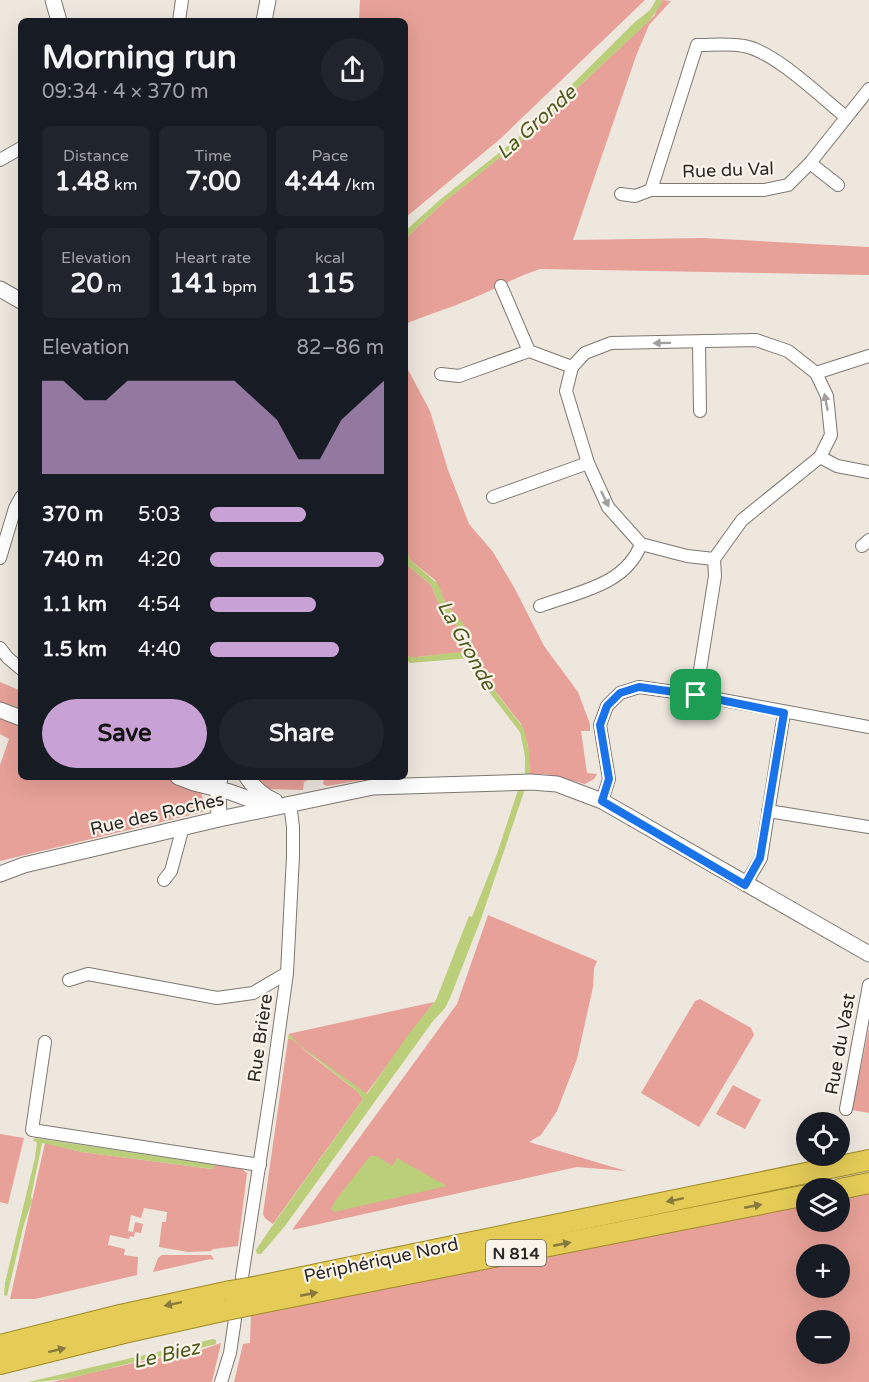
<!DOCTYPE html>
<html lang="en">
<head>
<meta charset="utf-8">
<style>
  :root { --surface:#171b24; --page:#20242c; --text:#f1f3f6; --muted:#9ea1a6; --accent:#c8a2d5 }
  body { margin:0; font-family:"Varela Round",sans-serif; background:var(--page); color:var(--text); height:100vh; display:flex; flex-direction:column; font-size:22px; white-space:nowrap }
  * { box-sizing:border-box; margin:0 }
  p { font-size:20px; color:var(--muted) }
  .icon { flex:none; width:33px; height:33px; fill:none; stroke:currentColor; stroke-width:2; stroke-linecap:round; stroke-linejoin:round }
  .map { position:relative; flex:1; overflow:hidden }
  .sheet { position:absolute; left:18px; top:18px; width:390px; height:762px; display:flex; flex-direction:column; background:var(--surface); border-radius:9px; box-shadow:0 6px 24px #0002 }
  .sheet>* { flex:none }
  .tools { position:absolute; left:796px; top:1112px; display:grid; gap:12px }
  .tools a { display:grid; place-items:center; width:54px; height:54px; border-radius:50%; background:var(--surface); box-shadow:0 6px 24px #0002; font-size:30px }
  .pin { position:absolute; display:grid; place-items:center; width:51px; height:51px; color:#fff; margin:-26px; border-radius:12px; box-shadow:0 3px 9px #0006 }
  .round { display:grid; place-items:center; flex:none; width:63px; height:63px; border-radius:32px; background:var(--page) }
  .headline { display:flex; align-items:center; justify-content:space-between; height:102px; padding:0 24px }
  h1 { font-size:33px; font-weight:700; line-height:45px }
  .metrics { display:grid; grid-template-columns:repeat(3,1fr); gap:9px; height:102px; padding:6px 24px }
  .metrics div { display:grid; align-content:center; border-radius:9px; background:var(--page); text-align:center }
  .metrics b { font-size:26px; font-weight:700 }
  .metrics small { font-size:16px; font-weight:400 }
  .metrics p { font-size:16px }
  .chart { height:168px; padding:12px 24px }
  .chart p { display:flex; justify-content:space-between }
  .chart svg { width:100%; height:108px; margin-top:6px; fill:var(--accent); opacity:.7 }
  .button { display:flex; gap:12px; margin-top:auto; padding:12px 24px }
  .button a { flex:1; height:69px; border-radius:36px; background:var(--accent); color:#111; font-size:24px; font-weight:700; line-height:69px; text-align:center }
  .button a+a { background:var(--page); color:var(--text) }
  ul { padding:0 24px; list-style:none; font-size:20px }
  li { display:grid; grid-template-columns:96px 72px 1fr; align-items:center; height:45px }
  li i { height:15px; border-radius:8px; background:var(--accent) }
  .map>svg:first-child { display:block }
  .green { fill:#e7a198; fill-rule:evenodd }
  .water { fill:#bbce79 }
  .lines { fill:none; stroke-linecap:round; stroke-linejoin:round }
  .minor-casing { stroke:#7d776f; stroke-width:14 }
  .tertiary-casing { stroke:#7d776f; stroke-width:17 }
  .trunk-casing { stroke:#9f8a2a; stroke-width:22 }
  .minor { stroke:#fff; stroke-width:12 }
  .tertiary { stroke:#fff; stroke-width:15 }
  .trunk { stroke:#e4cc57; stroke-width:20 }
  .trunk-bridge-casing { stroke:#9f8a2a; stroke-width:22; stroke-linecap:butt }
  .trunk-bridge { stroke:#e4cc57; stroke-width:20 }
  .oneway { fill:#a09f9d }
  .oneway2 { fill:#887a3e }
  .route-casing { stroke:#fff; stroke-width:12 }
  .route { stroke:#1a73e8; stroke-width:8 }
  .labels { text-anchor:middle; stroke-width:4.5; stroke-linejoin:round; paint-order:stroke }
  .shield { fill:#fbf4eb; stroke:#696660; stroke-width:1.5 }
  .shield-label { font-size:16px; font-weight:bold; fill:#2b2925 }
  .street-label { font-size:18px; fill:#2b2925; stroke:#fbf4eb }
  .water-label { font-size:20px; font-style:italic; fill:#4e5a1d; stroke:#fbf4eb }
</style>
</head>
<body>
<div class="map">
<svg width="869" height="1382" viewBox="0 0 869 1382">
  <rect width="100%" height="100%" fill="#eee7de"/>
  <!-- green -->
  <g class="green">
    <polygon points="360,0 645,0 500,139 405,218 405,21 359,21"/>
    <path d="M662,0L671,1L649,25L636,56L573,240L703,238L869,247V275L540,269C516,277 495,289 471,299C450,308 427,315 405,324V239L444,202L522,140L654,16Z"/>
    <polygon points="405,364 430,411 448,470 469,524 493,552 515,589 544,646 578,692 590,724 590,731 581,731 587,773 597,774 594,779 585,784 545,774 530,774 528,746 521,724 488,682 463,624 446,604 435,580 410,560 405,547"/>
    <polygon points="405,563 431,585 441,608 459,628 468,651 467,652 417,657 409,657 405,653"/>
    <polygon points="0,682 21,691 21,777 196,777 207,811 0,861 0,765 9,739 0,734"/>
    <polygon points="255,777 308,777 307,781 304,782 303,790 264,789"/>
    <polygon points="324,777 375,777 375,778 327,786 323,784"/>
    <polygon points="488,915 597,961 594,968 593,987 577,1059 557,1111 541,1135 529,1142 626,1171 577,1167 292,1230 457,1004"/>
    <polygon points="700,999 751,1028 754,1035 699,1127 641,1093 695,1001"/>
    <polygon points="434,1002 366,1094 299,1046 358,1092 363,1099 273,1224 265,1218 263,1214 288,1039 293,1039 288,1034"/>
    <polygon points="869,1028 869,1113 852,1110"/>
    <polygon points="733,1085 761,1100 745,1129 716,1114"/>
    <polygon points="0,1134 24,1138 8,1204 0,1202"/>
    <polygon points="45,1143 82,1152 212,1169 215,1165 242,1169 247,1173 238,1246 213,1249 211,1251 188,1252 159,1247 162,1222 166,1222 167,1212 144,1208 141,1218 131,1215 128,1231 133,1232 135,1222 143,1224 141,1233 135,1232 134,1237 130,1236 129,1239 110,1235 108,1245 125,1249 124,1255 138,1257 137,1275 35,1299 10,1299"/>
    <path d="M869,1191V1382H234L243,1344L250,1343L251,1311L807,1202V1221H840V1196ZM807,1254H840V1287H807ZM807,1320H840V1353H807Z"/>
    <polygon points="162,1255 211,1255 214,1260 210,1259 153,1272 158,1258"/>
    <polygon points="221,1343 212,1382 52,1382 138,1362 201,1350"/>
  </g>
  <!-- water -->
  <g class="water">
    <polygon points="656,0 662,0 662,3 650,20 522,140 444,202 405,239 405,231 442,198 519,137 635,22 650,10"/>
    <polygon points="405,547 410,560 438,584 446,604 463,623 488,682 524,729 529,753 530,774 481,919 450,998 445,1008 433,1021 285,1226 261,1254 257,1254 256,1250 270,1229 363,1099 358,1092 293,1040 288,1039 288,1036 290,1035 300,1045 367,1094 410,1032 436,1000 469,916 472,917 497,854 517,793 525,774 525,756 520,732 482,683 471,658 410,663 405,659 405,653 409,657 417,657 468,651 459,628 441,608 431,585 405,563"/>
    <polygon points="35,1138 215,1165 212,1169 82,1152 42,1143 31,1197 32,1201 24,1224 7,1296 4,1295 5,1283 35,1158 37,1142 33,1141"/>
    <polygon points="370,1156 377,1156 392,1166 397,1158 447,1186 334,1212 331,1209 335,1201"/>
    <path d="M213,1339L216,1340V1344C191,1351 164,1356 139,1361C102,1370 66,1382 28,1382Z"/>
  </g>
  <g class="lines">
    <defs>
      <g id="minor">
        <polyline points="179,21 182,0"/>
        <polyline points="0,160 21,148"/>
        <polyline points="810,163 838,185"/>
        <path d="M651,190L697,45C712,45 729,43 744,46C774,51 821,97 846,117"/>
        <polyline points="621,194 635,196 651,190 764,190 788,185 810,163 869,89"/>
        <polyline points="501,286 529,351"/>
        <polyline points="699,342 700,411"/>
        <polyline points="816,373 869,356"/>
        <polyline points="441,374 459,376 529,351 572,367"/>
        <polyline points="493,497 588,463"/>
        <polyline points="862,546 869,540"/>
        <polyline points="0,558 15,508 21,497"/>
        <polyline points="714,559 687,556 641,544 608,507 588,463 566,391 572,367 585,353 611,343 756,340 788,351 816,373 827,396 831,435 820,457"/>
        <path d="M540,606C578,592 626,585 641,544"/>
        <polyline points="0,648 8,658 21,669"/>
        <polyline points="696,695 715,576 714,559 742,520 820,457 837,466 869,472"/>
        <polyline points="602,801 609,779 600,725 607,706 620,693 639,687 696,695 869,727"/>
        <polyline points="768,811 869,827"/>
        <polyline points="164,880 171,871 183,827"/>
        <polyline points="745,885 761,858 784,713"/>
        <polyline points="69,980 88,974 217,998 253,993 287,973"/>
        <polyline points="45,1042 32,1130 260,1165"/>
        <polyline points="846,1109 869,985"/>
        <polyline points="242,1277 271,1089 287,973 293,856 293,827 290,803"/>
        <polyline points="221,1382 230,1353 235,1319"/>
      </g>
      <g id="tertiary">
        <polyline points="53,0 59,21"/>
        <polyline points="264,21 268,0"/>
        <polyline points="0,289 21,301"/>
        <polyline points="0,710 21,718"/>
        <polyline points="178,777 194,783 230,792 271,807"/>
        <path d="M247,777C254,788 263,796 275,801"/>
        <polyline points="219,819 218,789 220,777"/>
        <polyline points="0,874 24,865 219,819 373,787 531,782 557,784 602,801 869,954"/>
      </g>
      <g id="trunk">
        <polyline points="840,1189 869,1183"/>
        <polyline points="254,1287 869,1160"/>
        <polyline points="251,1305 807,1195"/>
        <polyline points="0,1345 120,1315 230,1291"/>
        <polyline points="0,1364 124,1333 227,1310"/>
      </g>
    </defs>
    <!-- minor casing -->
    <use href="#minor" class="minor-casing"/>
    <!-- tertiary casing -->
    <use href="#tertiary" class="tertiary-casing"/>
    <!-- trunk casing -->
    <use href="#trunk" class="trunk-casing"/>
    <!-- minor -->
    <use href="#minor" class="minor"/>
    <!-- tertiary -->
    <use href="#tertiary" class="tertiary"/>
    <!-- trunk -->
    <use href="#trunk" class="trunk"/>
    <defs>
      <g id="trunk-bridge">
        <polyline points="230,1291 254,1287"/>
        <polyline points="227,1310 251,1305"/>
      </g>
    </defs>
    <!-- trunk-bridge casing -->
    <use href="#trunk-bridge" class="trunk-bridge-casing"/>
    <!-- trunk-bridge -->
    <use href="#trunk-bridge" class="trunk-bridge"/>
  </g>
  <!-- one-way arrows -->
  <defs><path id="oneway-solid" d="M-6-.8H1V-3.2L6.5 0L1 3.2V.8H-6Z" transform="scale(1.5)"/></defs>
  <g class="oneway">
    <use href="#oneway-solid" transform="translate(662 343) rotate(179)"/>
    <use href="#oneway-solid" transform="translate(826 402) rotate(-101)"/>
    <use href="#oneway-solid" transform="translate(605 499) rotate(64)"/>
  </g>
  <g class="oneway2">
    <use href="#oneway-solid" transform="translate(675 1200) rotate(168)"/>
    <use href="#oneway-solid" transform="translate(753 1206) rotate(-11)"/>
    <use href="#oneway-solid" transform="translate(562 1244) rotate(-11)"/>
    <use href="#oneway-solid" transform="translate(309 1294) rotate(-11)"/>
    <use href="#oneway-solid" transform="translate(173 1304) rotate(168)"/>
    <use href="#oneway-solid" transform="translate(57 1350) rotate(-14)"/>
  </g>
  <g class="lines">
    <defs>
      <polygon id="route" points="639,687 696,695 784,713 760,858 745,885 602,801 609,779 600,725 607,706 620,693"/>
    </defs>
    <!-- route casing -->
    <use href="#route" class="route-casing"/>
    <!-- route -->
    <use href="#route" class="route"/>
  </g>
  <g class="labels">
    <!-- shield labels -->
    <rect class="shield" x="486" y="1240" width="60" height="26" rx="4.5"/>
    <g class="shield-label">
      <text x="516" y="1259">N 814</text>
    </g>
    <!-- street labels -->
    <g class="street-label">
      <text transform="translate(728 170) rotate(-2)" y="6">Rue du Val</text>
      <text transform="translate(157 814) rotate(-13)" y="6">Rue des Roches</text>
      <text transform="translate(260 1038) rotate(-82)" y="6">Rue Brière</text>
      <text transform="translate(840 1044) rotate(-80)" y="6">Rue du Vast</text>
      <text transform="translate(381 1260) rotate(-12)" y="6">Périphérique Nord</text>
    </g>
    <!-- water labels -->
    <g class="water-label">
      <text transform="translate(536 122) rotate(-42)" y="7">La Gronde</text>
      <text transform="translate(467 645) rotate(61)" y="7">La Gronde</text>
      <text transform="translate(166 1354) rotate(-13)" y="7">Le Biez</text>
    </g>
  </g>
</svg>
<div class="tools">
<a><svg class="icon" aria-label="locate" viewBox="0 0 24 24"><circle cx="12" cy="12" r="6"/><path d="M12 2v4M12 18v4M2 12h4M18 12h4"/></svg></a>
<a><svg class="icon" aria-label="layers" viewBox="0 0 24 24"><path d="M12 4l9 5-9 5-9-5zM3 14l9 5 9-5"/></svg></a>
<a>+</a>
<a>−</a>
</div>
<div class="pin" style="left:696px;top:695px;background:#1e9e55"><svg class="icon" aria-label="arrive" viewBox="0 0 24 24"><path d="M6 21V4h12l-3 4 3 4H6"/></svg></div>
<section class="sheet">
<div class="headline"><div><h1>Morning run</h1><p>09:34 · 4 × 370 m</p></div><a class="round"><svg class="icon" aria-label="share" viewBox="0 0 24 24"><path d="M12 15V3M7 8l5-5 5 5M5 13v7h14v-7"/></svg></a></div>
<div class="metrics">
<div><p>Distance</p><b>1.48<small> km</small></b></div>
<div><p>Time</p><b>7:00</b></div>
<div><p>Pace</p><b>4:44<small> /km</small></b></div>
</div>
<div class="metrics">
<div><p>Elevation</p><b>20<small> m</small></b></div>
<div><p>Heart rate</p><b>141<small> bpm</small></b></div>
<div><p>kcal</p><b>115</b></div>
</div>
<div class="chart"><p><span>Elevation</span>82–86 m</p>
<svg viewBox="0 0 160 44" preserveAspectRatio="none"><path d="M0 44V6L10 6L20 14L30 14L40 6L50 6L60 6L70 6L80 6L90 6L100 14L110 22L120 38L130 38L140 22L150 14L160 6V44z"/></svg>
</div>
<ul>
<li><b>370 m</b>5:03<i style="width:55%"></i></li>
<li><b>740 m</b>4:20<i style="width:100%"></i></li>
<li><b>1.1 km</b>4:54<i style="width:61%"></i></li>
<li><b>1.5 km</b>4:40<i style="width:74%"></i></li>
</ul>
<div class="button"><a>Save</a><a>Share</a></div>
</section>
</div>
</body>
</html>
